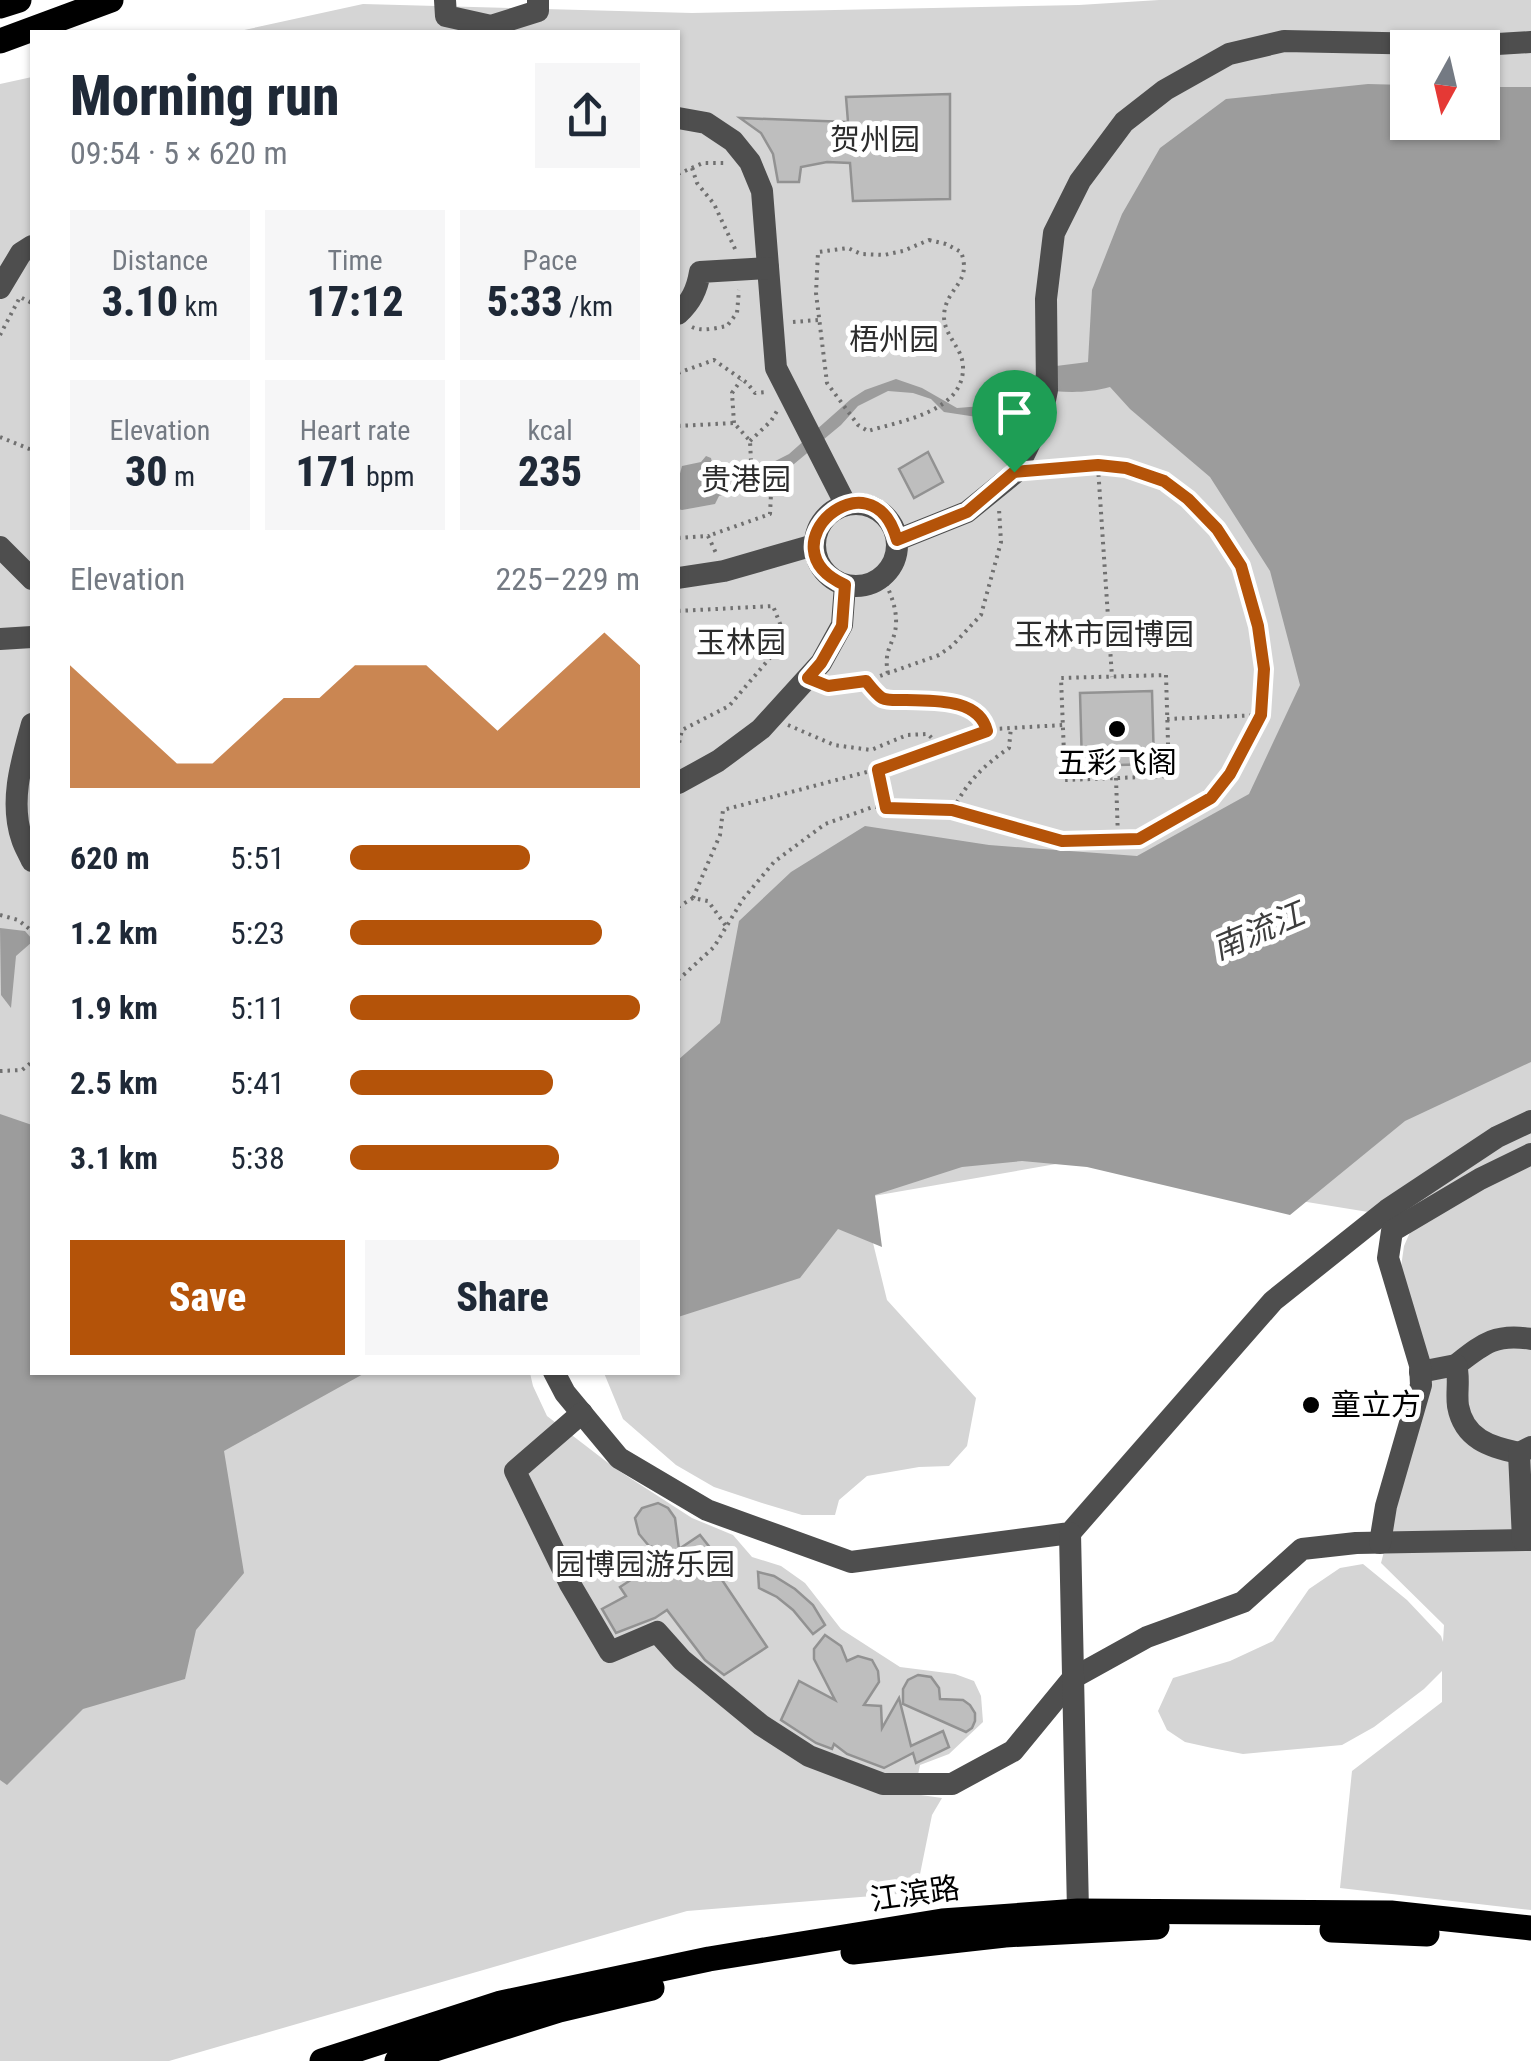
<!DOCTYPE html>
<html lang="en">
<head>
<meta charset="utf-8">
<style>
  :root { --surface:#fff; --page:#f6f6f7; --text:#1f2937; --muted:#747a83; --accent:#b45309 }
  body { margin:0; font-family:"Roboto Condensed","Noto Sans SC",sans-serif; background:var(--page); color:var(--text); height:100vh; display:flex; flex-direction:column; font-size:38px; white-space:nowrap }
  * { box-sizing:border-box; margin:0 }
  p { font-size:32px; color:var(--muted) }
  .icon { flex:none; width:55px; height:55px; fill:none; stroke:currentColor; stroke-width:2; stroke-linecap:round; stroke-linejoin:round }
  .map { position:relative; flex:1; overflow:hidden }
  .drawer { position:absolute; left:30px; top:30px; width:650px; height:1345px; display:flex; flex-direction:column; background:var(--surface); border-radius:0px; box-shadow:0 2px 8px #0004 }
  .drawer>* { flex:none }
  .needle { width:65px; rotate:188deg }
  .controls { position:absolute; left:1390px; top:30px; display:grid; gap:20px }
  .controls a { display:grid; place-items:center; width:110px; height:110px; border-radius:0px; background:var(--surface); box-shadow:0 2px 8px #0004; font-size:50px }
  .pin { position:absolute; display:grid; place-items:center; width:85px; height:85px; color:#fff; margin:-102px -42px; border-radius:50% 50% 50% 0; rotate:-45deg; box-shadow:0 0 10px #0007 }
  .pin .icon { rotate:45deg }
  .round { display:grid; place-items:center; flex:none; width:105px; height:105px; border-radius:0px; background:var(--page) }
  .head { display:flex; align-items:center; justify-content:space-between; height:170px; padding:0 40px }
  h1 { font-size:55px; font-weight:800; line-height:75px }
  .metrics { display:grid; grid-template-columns:repeat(3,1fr); gap:15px; height:170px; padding:10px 40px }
  .metrics div { display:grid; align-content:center; border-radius:0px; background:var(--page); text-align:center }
  .metrics b { font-size:42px; font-weight:800 }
  .metrics small { font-size:28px; font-weight:400 }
  .metrics p { font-size:28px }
  .chart { height:280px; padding:20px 40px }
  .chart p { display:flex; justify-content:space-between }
  .chart svg { width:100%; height:180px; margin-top:10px; fill:var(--accent); opacity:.7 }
  .primary-button { display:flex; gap:20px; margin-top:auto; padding:20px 40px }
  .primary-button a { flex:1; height:115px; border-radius:0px; background:var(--accent); color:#fff; font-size:40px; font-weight:800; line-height:115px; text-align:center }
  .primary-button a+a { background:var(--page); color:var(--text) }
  ul { padding:0 40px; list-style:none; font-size:32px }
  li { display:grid; grid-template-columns:160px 120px 1fr; align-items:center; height:75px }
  li i { height:25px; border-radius:12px; background:var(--accent) }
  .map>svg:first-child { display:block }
  .green { fill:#d5d5d5; fill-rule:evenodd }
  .water { fill:#9c9c9c }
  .building { fill:#bebebe; stroke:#929292; stroke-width:2.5 }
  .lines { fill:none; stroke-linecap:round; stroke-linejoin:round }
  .path { stroke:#707070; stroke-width:4; stroke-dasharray:2.5 5; stroke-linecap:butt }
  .minor { stroke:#4e4e4e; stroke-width:22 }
  .major { stroke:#000; stroke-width:25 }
  .route-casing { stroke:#fff; stroke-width:20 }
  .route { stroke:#b45309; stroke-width:12 }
  .poi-dot { fill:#000; stroke:#fff; stroke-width:4 }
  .labels { text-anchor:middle; stroke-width:10; stroke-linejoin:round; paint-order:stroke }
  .park-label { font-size:30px; fill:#2c2c2c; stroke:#fff }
  .poi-label { font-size:30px; fill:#000; stroke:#fff }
  .street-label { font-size:30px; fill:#000; stroke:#fff }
  .water-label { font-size:32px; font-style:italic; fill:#3d3d3d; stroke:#fff }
</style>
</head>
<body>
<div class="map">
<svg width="1531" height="2061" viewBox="0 0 1531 2061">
  <rect width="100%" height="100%" fill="#fff"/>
  <!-- green -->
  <g class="green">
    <path d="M1159,0H1531V1148L1399,1217L1270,1196L1096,1157L862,1198L887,1300L976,1398L967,1446L949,1466L919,1467L867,1476L839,1500L835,1515H802L762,1503L714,1487L676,1465L623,1419L604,1373L678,1372V32H235L363,4L692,13L1079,5ZM1408,48H1482V122H1408Z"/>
    <polygon points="32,77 32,1372 530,1373 533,1386 547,1416 616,1469 692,1518 733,1535 752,1557 781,1566 805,1583 841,1629 900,1667 955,1674 974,1681 981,1696 983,1722 949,1754 920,1765 914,1794 942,1798 932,1815 918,1884 922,1892 687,1911 169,2061 0,2061 0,84"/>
    <polygon points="1531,1162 1531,1910 1340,1888 1352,1771 1442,1702 1442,1671 1424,1689 1374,1727 1342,1745 1243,1754 1212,1748 1185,1742 1167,1730 1158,1711 1173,1678 1230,1661 1273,1641 1309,1589 1340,1568 1363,1564 1407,1600 1441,1636 1443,1642 1444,1625 1381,1563 1421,1411 1401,1267 1404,1246 1414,1223"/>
  </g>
  <!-- water -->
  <g class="water">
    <path d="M1368,84L1407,85L1408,122H1482L1483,87H1531V1062L1405,1121L1290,1215L1087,1167L1022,1161L962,1167L875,1195L882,1247L838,1229L800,1278L678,1317V1060L720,1023L739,921L791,872L865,826L989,845L1137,856L1249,794L1300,685L1270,571L1210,477L1130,409L1110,387C1085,394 1064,392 1038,390L1003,414L990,419L944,412L931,399L913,393L888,391L858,406L841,425L794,464L755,486L719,496L715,504L682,510L678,509V481L682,466L701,462L706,456L711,458L716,481L724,487L789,454L851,399L865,390L896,379L922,388L957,408L995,405L1031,382L1040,368L1088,362L1092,290L1122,214L1160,148L1226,99Z"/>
    <polygon points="0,928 25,931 32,939 32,942 16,956 11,1008 1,995"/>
    <polygon points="0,1114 32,1125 32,1372 365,1373 224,1451 244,1573 196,1630 185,1679 83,1709 7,1785 0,1780"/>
  </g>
  <!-- building -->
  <g class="building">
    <polygon points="950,94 950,199 853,201 850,163 827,162 801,167 799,182 778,182 773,154 761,133 740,118 848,122 846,97"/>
    <polygon points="928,452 943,482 914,498 899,469"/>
    <polygon points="1152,691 1154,764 1082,766 1080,693"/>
    <polygon points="658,1503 668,1508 675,1518 679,1549 700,1535 731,1574 712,1565 767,1647 724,1675 705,1660 667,1610 655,1618 616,1633 602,1609 626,1596 620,1587 672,1553 649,1546 639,1534 635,1518 642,1508"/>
    <polygon points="758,1572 774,1576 795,1589 813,1605 825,1625 813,1634 793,1610 777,1597 759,1588"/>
    <polygon points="825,1635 841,1646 847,1661 858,1656 872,1660 878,1671 879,1682 864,1705 881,1706 882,1728 899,1698 911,1746 943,1731 949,1747 916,1763 913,1753 884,1768 847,1754 834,1744 832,1749 816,1743 781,1720 799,1681 835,1700 814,1659 814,1649"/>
    <polygon points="918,1675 931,1677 939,1688 940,1699 963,1700 970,1705 975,1713 975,1721 972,1728 966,1732 903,1704 903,1689 908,1680"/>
  </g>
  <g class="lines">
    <!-- path -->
    <g class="path">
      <polyline points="692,168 697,183 714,204 736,251"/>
      <polyline points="678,174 703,163 725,163"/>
      <path d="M929,240L946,244L961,252C973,284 945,287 944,316C944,336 962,347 963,366C965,412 900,421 868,431L858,425L827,383L816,293L818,252L848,248L861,254L884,255L903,251Z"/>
      <polyline points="793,322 818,320"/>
      <path d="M692,327C702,332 716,328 727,326L737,313L739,290"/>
      <polyline points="0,335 20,297 32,303"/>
      <polyline points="678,373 714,360 747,383 755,393 766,392"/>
      <polyline points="734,423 732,393 741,380"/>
      <polyline points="678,426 734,423 750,441 751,461 756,471 765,479 771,494 770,514 708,536"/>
      <polyline points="0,437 32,450"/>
      <polyline points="750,441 771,421 777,411"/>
      <polyline points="1098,467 1112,677"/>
      <polyline points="678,538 708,536 716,553"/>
      <path d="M883,577C890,593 897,607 896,625C894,646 883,648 888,674"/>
      <polyline points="678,611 773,606 781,626 775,652 729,706 682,730 678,748"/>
      <polygon points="1166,675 1169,776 1065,780 1061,678"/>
      <polyline points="866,681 939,655 952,646 981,615 1001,542 999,509"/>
      <path d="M829,685L866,681C870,686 876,694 882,698C889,701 898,700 906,700C934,701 979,698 987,731"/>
      <polyline points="1167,719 1261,715"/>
      <polyline points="788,725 834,745 871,750 907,735 928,734 940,747"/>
      <polyline points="878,769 886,808"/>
      <polyline points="1116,778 1118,838"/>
      <path d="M953,809C969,780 982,767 1009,748L1011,727"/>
      <polyline points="693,898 720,835 723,810 878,769 994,729 1063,725"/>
      <polyline points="678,907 693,898 708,901 726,926"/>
      <polyline points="0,915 18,920 32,931"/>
      <polyline points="678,980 714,947 743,899 774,862 825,824 873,807 953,810 1062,841 1139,839 1211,798 1229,774 1261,715 1264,669 1258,625 1241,567 1217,529 1188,499 1164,481 1126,468 1098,465 1038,470"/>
      <polyline points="0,1071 22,1070 32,1062"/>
    </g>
    <!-- minor -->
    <g class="minor">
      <polyline points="445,0 446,16 491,26 538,11 538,0"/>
      <polyline points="678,118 706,123 733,141 750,162 762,191 776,368 846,505"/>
      <polyline points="0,288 21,253 32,246"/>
      <path d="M678,314C691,302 697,290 700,272L768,268"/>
      <circle cx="856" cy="545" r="41"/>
      <polyline points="897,540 967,512 1015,473 1041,420 1047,390 1046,299 1054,233 1080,181 1124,122 1165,90 1229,54 1284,41 1481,45 1531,42"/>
      <polyline points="0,547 32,579"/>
      <polyline points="678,578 724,571 814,545"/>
      <polyline points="0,639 32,637"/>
      <path d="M32,724C22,760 9,801 22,839C24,846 29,854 32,861"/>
      <polyline points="678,783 718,761 761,729 821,663 842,625 845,585"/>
      <path d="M1456,1365C1483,1344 1495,1333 1531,1339"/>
      <polyline points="554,1372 565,1393 619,1458 707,1510 851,1562 1070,1533 1273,1301 1387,1210 1497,1137 1531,1121"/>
      <path d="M1420,1372L1456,1365C1460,1378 1456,1392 1458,1406C1464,1439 1490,1447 1519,1453"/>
      <polyline points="582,1413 515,1471 570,1584 610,1652 657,1632 682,1660 761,1725 809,1756 883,1784 952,1784 1013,1751 1073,1678 1147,1637 1243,1602 1302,1549 1356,1543 1531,1540"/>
      <polyline points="1070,1533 1078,1911"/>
      <polyline points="1523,1540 1519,1453 1531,1447"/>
      <polyline points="1380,1543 1386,1506 1421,1385 1420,1365 1388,1258 1392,1231 1480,1179 1531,1154"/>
    </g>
    <!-- major -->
    <g class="major">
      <polyline points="0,6 19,0"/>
      <polyline points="0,41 111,0"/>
      <polyline points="1332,1930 1427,1934"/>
      <polyline points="853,1952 1005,1935 1157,1927"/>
      <polyline points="322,2061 501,2003 709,1959 942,1921 1078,1911 1391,1913 1531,1928"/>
      <polyline points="397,2061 559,2010 652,1988"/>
    </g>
  </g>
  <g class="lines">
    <defs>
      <path id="route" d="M1098,465L1126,468L1164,481L1188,499L1217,529L1241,566L1258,626L1264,669L1261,715L1230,774L1211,798L1139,839L1062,841L952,810L886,808L878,770L987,731C979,698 934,701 906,700C898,700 889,701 882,698C876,694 870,686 866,681L828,686L808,678L821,663L842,626L845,585C760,547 872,450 897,540L967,512L1014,472Z"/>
    </defs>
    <!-- route casing -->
    <use href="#route" class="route-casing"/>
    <!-- route -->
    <use href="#route" class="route"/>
  </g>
  <!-- markers -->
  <g class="poi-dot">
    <circle cx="1117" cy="729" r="10"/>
    <circle cx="1311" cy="1405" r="10"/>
  </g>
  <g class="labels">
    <!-- park labels -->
    <g class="park-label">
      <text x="875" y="150">贺州园</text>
      <text x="894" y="350">梧州园</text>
      <text x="746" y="490">贵港园</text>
      <text x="1104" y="645">玉林市园博园</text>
      <text x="741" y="653">玉林园</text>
      <text x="645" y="1575">园博园游乐园</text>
    </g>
    <!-- poi labels -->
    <g class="poi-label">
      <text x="1117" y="773">五彩飞阁</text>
      <text x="1331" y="1415" text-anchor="start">童立方</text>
    </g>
    <!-- street labels -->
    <g class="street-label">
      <text transform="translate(915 1894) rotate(-8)" y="10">江滨路</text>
    </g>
    <!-- water labels -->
    <g class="water-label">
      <text transform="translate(1258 931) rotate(-23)" y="11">南流江</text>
    </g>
  </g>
</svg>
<div class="controls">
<a><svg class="needle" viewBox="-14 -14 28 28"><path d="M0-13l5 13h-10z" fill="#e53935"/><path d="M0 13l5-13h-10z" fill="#747a83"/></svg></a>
</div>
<div class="pin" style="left:1014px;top:472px;background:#1e9e55"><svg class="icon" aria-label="arrive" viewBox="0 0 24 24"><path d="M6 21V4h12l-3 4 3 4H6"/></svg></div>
<section class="drawer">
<div class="head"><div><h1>Morning run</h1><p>09:54 · 5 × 620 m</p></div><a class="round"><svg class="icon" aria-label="share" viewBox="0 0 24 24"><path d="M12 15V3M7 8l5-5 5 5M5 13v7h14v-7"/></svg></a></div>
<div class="metrics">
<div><p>Distance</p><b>3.10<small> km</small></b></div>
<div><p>Time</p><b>17:12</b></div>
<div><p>Pace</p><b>5:33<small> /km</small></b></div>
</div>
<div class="metrics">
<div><p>Elevation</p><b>30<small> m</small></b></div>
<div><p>Heart rate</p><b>171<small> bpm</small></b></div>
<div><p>kcal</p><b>235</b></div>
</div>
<div class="chart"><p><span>Elevation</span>225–229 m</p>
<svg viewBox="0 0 160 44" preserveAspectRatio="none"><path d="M0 44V14L10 22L20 30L30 38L40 38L50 30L60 22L70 22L80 14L90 14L100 14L110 22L120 30L130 22L140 14L150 6L160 14V44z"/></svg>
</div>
<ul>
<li><b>620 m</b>5:51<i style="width:62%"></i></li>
<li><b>1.2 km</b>5:23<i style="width:87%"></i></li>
<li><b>1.9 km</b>5:11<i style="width:100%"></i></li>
<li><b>2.5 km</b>5:41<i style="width:70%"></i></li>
<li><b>3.1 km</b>5:38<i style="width:72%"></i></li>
</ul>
<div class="primary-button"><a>Save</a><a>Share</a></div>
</section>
</div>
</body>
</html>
